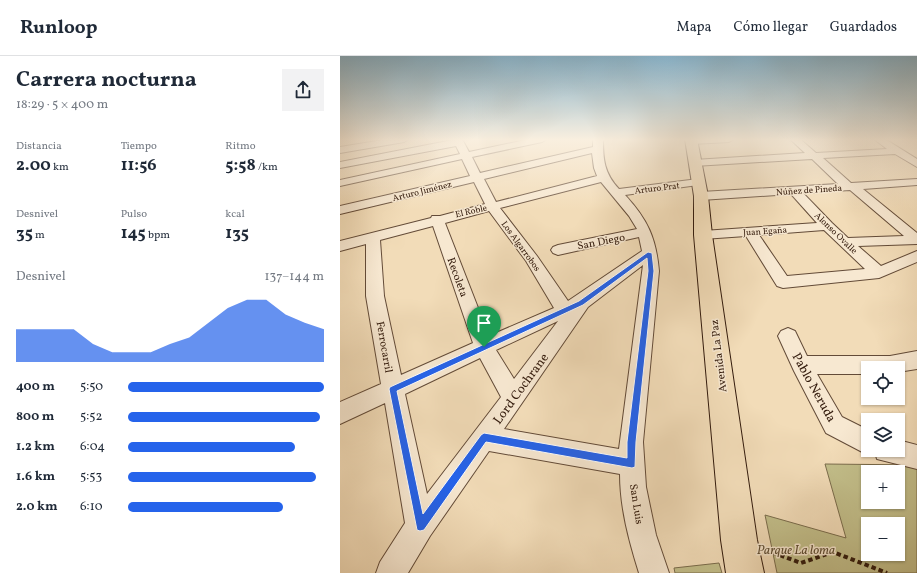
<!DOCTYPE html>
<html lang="es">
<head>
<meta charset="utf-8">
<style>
  :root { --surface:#fff; --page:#f2f2f3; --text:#1f2937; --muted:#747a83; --line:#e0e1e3; --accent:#2563eb }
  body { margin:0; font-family:Vollkorn,serif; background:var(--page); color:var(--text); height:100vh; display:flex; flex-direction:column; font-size:15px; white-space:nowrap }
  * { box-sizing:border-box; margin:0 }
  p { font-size:13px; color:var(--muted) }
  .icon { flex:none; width:22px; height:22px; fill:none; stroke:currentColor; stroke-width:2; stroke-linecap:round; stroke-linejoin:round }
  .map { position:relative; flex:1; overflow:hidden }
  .drawer { display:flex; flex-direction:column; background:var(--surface); width:340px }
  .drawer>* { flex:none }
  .fabs { position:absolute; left:521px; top:305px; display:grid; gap:8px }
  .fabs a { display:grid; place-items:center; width:44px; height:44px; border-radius:0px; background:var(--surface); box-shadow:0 1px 3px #0004; font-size:20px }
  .pin { position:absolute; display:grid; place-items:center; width:34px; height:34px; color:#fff; margin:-41px -17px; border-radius:50% 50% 50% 0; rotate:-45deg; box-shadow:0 0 4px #0007 }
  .pin .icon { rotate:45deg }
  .round { display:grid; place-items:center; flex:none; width:42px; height:42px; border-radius:0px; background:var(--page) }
  .headline { display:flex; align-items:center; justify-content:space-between; height:68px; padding:0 16px }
  h1 { font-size:22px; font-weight:700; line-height:30px }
  .stats { display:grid; grid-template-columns:repeat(3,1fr); gap:6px; height:68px; padding:4px 16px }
  .stats div { display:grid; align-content:center }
  .stats b { font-size:17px; font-weight:700 }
  .stats small { font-size:11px; font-weight:400 }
  .stats p { font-size:11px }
  .chart { height:112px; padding:8px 16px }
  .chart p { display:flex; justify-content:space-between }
  .chart svg { width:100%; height:72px; margin-top:4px; fill:var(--accent); opacity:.7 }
  ul { padding:0 16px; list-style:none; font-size:13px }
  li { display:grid; grid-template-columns:64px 48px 1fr; align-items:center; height:30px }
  li i { height:10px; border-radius:5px; background:var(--accent) }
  header { display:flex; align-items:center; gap:24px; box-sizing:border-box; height:56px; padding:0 20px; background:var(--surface); border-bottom:1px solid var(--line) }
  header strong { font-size:19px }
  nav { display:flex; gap:22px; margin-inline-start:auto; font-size:14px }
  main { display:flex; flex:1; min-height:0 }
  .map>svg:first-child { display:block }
  .green { fill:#c2be8a; stroke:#7a6c4c; fill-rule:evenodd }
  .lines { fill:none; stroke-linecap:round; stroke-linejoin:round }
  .minor-casing { stroke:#634b38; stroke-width:2 }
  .major-casing { stroke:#331b0d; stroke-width:2 }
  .path { stroke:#331b0d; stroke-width:4; stroke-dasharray:4.5 3; stroke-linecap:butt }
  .minor { fill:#f7e8d1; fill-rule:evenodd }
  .major { fill:#f2dcb8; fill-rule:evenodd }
  .route { fill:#2563eb; stroke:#fff; fill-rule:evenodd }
  .labels { text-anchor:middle; stroke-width:3; stroke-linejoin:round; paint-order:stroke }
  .far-street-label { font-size:9px; fill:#331b0d; stroke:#f7e8d1 }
  .street-label { font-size:11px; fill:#331b0d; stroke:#f7e8d1 }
  .near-street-label { font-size:13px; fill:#331b0d; stroke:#f7e8d1 }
  .near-park-label { font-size:13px; font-style:italic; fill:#5e4c32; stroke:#f7e8d1 }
</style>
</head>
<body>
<header>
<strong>Runloop</strong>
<nav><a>Mapa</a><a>Cómo llegar</a><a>Guardados</a></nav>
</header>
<main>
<section class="drawer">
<div class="headline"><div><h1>Carrera nocturna</h1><p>18:29 · 5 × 400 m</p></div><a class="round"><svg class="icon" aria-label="share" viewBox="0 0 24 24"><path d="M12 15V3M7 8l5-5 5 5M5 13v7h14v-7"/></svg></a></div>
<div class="stats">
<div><p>Distancia</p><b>2.00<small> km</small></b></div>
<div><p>Tiempo</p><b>11:56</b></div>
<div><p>Ritmo</p><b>5:58<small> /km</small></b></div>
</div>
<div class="stats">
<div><p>Desnivel</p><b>35<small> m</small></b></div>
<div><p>Pulso</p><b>145<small> bpm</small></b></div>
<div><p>kcal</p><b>135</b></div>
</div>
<div class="chart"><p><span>Desnivel</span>137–144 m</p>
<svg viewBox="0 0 160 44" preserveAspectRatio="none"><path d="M0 44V24L10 24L20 24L30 24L40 33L50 38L60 38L70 38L80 33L90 29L100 20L110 11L120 6L130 6L140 15L150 20L160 24V44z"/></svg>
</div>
<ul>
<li><b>400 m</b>5:50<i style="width:100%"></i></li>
<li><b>800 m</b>5:52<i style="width:98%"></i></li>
<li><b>1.2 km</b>6:04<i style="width:85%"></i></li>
<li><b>1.6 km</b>5:53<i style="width:96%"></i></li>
<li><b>2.0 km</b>6:10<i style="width:79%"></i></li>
</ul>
</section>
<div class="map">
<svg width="577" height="517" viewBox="0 0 577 517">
  <rect width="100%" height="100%" fill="#f2dcb8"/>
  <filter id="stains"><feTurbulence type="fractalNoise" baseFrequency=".005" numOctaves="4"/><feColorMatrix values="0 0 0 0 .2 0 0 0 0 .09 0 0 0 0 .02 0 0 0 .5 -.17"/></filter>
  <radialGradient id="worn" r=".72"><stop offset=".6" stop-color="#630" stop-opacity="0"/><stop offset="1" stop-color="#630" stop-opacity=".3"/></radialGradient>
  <!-- green -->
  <g class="green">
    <path d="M485,408L577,409V517H437L425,459L506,482ZM528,416H558V446H528ZM528,468H558V498H528Z"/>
    <polygon points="379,507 382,517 335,517 334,512"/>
  </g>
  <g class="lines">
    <defs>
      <g id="minor">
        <polygon points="49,83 69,83 64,86 0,97 0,91"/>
        <path d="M112,83H122L129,96L190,83H207L202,86L132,101L140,117L253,91V83H263C263,103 264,117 279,133L358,123L364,126L358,129L285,139C308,164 316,182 319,215L303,386L306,431L316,479L329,517H299C289,485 280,452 280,418L149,395L90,480L68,517H36L40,506L65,467L45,347L0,368V346L41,328L26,240V188L0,195V185L91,162L92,160H100L145,148L134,126L0,158V150L130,120L122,103L0,130V124L120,98L116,90L0,112V106L113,84ZM252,97L254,112L257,120L156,146L144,123ZM261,126L289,160L297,173L218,189L213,191L211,194L213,197L218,199L299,181L302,195L228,245L197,200L160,152ZM149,155L186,205L214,252L149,280L105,167ZM93,170L133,287L61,319L44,240L40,184ZM303,209L279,393L164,373L248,251ZM218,265L174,323L156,294ZM140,302L161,341L87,438L65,338Z"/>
        <polygon points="349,83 394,83 389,86 351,88 346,85"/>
        <path d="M450,83H460L476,97L547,93L534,83H545L577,103V111L555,98L483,102L511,127L577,123V129L523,133L577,177V188L518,190L541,210L577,195V206L539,222L443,232L437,230L406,180L363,183L358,182L356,179L358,176L363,175L477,167L451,138L361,144L355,140L361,136L498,128L472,103L354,110L349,107L354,104L465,97ZM510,134L564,180L508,182L492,167L463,137ZM484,174L525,213L447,220L419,179Z"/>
        <polygon points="448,272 455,275 467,300 550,300 577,295 577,313 558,316 558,312 528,312 528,318 477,318 502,361 528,374 528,394 558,394 558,384 577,389 577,413 537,403 535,396 528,399 486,377 454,315 438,280 441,275"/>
      </g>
      <polygon id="major" points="345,83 357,83 368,140 372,179 417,484 424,517 386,517 381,484 354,179 354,140"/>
    </defs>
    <!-- minor casing -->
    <use href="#minor" class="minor-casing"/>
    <!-- major casing -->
    <use href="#major" class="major-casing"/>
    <!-- path -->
    <polyline class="path" points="426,494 461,507 493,496 547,517"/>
    <!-- minor -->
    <use href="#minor" class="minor"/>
    <!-- major -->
    <use href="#major" class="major"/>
  </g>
  <!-- sky -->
  <linearGradient id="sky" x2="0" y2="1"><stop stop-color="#89b7d1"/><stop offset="0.54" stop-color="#f9efdf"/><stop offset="1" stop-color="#f9efdf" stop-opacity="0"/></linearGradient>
  <rect width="577" height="155" fill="url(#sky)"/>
  <!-- route -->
  <path class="route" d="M308,196L312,197L314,215L296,386L295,411L292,412L146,386L84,474L80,475L77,474L49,333L50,331L239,245ZM307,202L308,215L287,386V402L144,377L141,379L83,458L57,335L243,249Z"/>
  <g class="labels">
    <!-- far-street labels -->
    <g class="far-street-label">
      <text transform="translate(317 132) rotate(-7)" y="3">Arturo Prat</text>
      <text transform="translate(469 134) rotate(-4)" y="3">Núñez de Pineda</text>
      <text transform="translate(82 135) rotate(-14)" y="3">Arturo Jiménez</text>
      <text transform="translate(131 155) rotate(-13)" y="3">El Roble</text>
      <text transform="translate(425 175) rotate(-4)" y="3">Juan Egaña</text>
      <text transform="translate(496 177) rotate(44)" y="3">Alonso Ovalle</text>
      <text transform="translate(181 190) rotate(54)" y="3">Los Algarrobos</text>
    </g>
    <!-- street labels -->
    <g class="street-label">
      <text transform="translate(261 185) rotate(-11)" y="4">San Diego</text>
      <text transform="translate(118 221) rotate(70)" y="4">Recoleta</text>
      <text transform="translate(45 291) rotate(80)" y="4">Ferrocarril</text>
      <text transform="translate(378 300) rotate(-97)" y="4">Avenida La Paz</text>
      <text transform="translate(297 448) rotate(81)" y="4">San Luis</text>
    </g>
    <!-- near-street labels -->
    <g class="near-street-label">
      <text transform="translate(475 331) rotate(61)" y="5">Pablo Neruda</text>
      <text transform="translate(180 332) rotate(-54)" y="5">Lord Cochrane</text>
    </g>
    <!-- near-park labels -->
    <g class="near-park-label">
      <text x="456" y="498">Parque La loma</text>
    </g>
  </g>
  <rect width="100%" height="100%" filter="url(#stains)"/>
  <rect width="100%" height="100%" fill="url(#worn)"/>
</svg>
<div class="fabs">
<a><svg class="icon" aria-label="locate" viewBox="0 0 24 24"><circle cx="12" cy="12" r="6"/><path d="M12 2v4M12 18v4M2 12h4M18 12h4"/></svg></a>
<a><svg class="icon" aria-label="layers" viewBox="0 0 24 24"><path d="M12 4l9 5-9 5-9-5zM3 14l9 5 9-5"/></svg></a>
<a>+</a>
<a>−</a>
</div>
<div class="pin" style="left:144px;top:291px;background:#1e9e55"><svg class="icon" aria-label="arrive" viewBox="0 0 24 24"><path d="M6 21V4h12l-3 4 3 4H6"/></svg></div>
</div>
</main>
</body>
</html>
